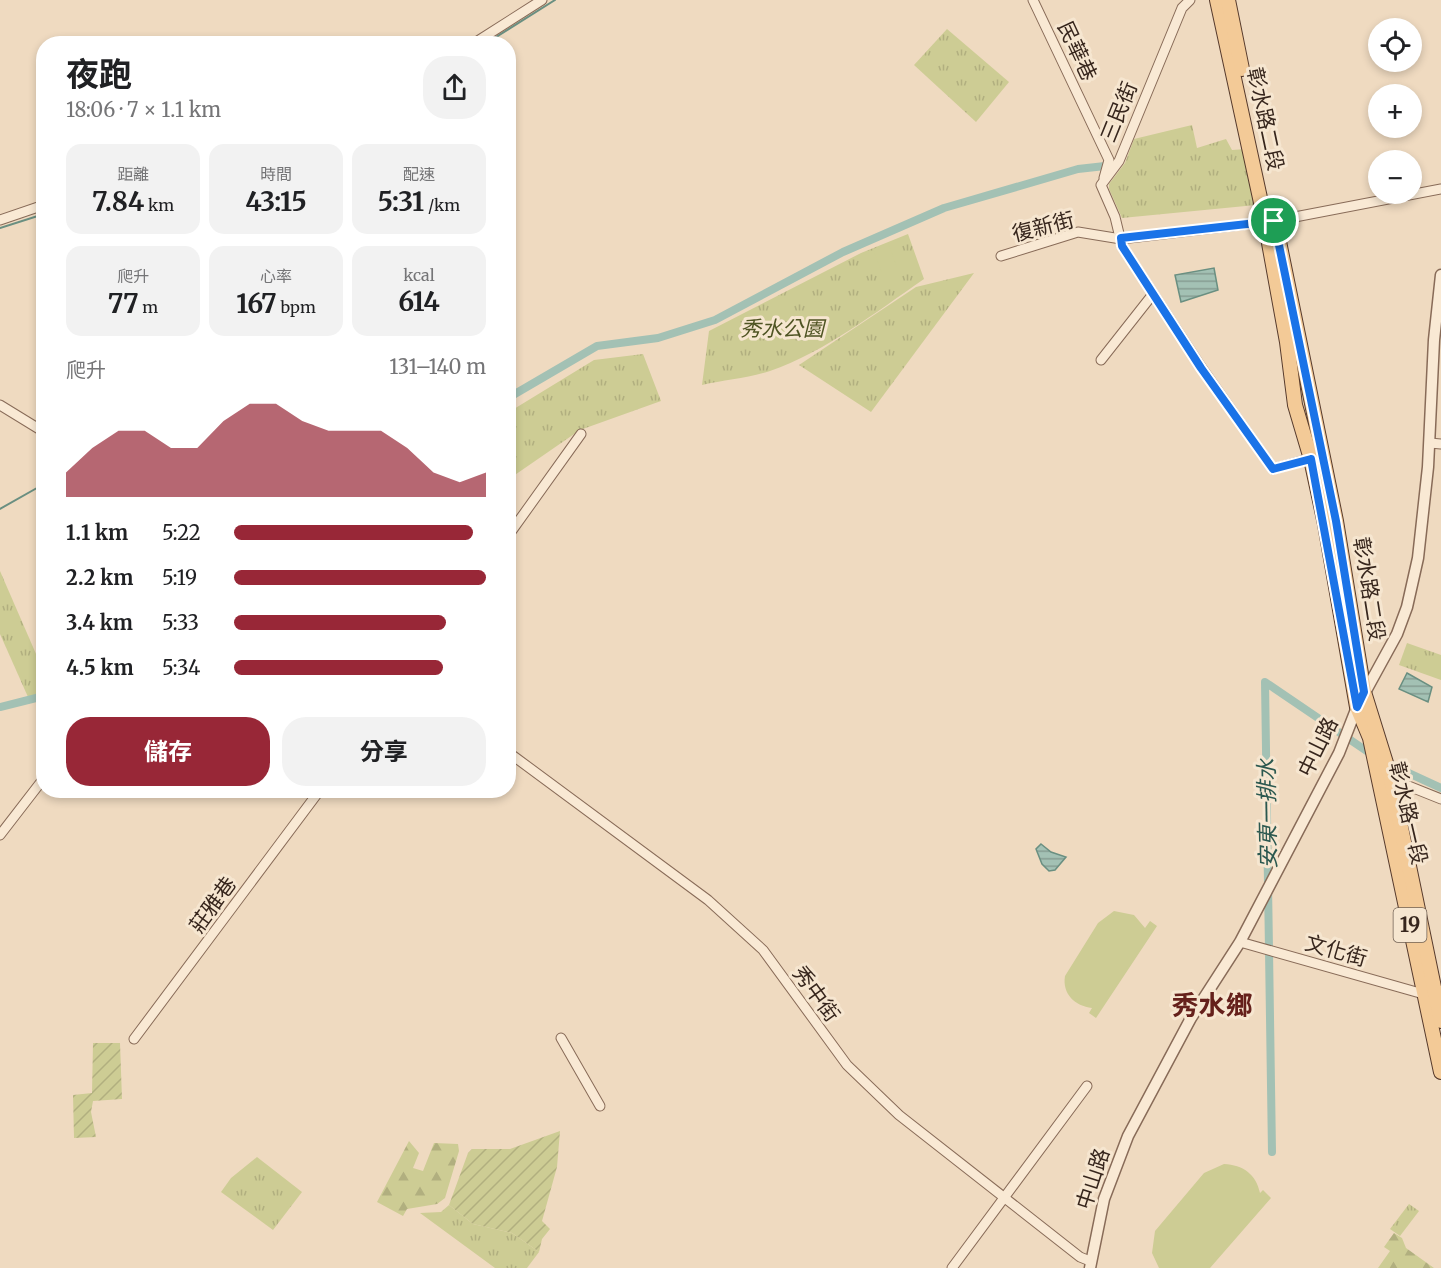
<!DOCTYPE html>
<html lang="zh-TW">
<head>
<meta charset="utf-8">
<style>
  :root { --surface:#fff; --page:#f2f2f2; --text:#202124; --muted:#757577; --accent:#982737 }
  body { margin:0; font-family:Merriweather,"Noto Sans TC",serif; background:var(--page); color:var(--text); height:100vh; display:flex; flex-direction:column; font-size:22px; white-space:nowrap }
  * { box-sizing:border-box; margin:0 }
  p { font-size:20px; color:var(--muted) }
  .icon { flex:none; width:33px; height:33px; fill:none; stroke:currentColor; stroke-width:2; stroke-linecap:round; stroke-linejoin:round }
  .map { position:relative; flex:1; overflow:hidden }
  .panel { position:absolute; left:36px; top:36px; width:480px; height:762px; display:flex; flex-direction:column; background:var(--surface); border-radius:24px; box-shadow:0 3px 9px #0003 }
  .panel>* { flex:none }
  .controls { position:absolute; left:1368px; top:18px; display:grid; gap:12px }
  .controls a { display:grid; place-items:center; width:54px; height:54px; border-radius:50%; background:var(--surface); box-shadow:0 3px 9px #0003; font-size:30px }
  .pin { position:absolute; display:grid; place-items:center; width:51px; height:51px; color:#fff; margin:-26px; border:3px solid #fff; border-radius:50%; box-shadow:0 2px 6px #0007 }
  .round { display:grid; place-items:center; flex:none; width:63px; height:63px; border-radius:24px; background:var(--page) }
  .head { display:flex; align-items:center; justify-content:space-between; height:102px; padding:0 30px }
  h1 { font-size:33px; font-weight:700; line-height:45px }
  .stats { display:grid; grid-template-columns:repeat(3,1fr); gap:9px; height:102px; padding:6px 30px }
  .stats div { display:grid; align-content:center; border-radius:15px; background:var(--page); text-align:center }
  .stats b { font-size:26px; font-weight:700 }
  .stats small { font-size:16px; font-weight:400 }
  .stats p { font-size:16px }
  .chart { height:168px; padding:12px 30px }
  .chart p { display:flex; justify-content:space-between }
  .chart svg { width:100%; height:108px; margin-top:6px; fill:var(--accent); opacity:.7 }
  .primary-button { display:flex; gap:12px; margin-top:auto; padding:12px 30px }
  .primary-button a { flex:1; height:69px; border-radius:24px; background:var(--accent); color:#fff; font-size:24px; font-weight:700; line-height:69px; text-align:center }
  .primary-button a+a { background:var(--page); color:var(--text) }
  ul { padding:0 30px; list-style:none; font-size:20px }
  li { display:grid; grid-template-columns:96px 72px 1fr; align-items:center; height:45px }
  li i { height:15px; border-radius:8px; background:var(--accent) }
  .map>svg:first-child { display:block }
  .grass { fill:url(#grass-tufts) }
  .forest { fill:url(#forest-firs) }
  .garden { fill:url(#garden-furrows) }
  .pitch { fill:#cdcc94 }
  .water { fill:url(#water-rules); stroke:#6a8f81; stroke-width:1.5 }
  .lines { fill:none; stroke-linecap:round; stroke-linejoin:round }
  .stream { stroke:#6a8f81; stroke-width:2 }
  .canal { stroke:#a3c1b4; stroke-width:8 }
  .minor-casing { stroke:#886b58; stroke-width:11 }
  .tertiary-casing { stroke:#886b58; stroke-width:13 }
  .primary-casing { stroke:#563a2c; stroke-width:16 }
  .minor { stroke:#f9e9d4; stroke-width:9 }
  .tertiary { stroke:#f9e9d4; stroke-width:10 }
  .primary { stroke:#f3ca97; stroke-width:14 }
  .route-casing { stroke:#fff; stroke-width:12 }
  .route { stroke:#1a73e8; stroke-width:8 }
  .labels { text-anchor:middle; stroke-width:6; stroke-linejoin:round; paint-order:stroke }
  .shield { fill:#f6e6d0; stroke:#706053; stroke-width:1.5 }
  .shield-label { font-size:20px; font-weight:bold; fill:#37261d }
  .street-label { font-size:21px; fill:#37261d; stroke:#f6e6d0 }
  .park-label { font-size:21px; font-style:italic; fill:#4f5423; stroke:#f6e6d0 }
  .water-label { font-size:22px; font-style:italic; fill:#2b584f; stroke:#f6e6d0 }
  .district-label { font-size:27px; font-weight:bold; fill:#65201b; stroke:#f6e6d0 }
</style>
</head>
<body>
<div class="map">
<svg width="1441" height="1268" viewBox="0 0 1441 1268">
  <defs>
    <pattern id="grass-tufts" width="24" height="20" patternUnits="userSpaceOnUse" patternTransform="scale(1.5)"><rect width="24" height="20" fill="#cdcc94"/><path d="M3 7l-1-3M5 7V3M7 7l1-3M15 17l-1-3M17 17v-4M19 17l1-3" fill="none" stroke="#b1af7f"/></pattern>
    <pattern id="forest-firs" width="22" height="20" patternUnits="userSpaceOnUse" patternTransform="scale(1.5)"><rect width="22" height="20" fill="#cdcc94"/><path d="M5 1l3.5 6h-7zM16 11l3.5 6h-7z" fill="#b1af7f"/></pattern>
    <pattern id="garden-furrows" width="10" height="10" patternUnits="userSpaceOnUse" patternTransform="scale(1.5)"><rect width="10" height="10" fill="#cdcc94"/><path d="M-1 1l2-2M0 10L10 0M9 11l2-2" fill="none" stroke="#b1af7f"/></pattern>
    <pattern id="water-rules" width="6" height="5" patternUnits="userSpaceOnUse" patternTransform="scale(1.5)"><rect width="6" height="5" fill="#a3c1b4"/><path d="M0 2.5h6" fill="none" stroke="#869d92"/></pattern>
  </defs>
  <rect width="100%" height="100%" fill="#efdac0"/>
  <!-- grass -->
  <g class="grass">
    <polygon points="947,29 1009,82 976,122 914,65"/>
    <polygon points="1192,125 1197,148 1226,139 1232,150 1246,149 1256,205 1122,218 1109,189 1109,184 1125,163 1134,139"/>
    <path d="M908,234L924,279C876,312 825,352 770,371C748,378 724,380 702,385L709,331L861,253Z"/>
    <polygon points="974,273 871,412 799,365 916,287"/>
    <polygon points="643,354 661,401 580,430 509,479 509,412 594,360"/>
    <polygon points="0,571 43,670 43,693 28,697 0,634"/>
    <polygon points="1407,643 1441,655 1441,680 1399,665"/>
    <polygon points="257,1157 302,1192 273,1230 221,1192 231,1178"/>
    <polygon points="1409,1204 1419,1211 1400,1236 1390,1229"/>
    <polygon points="449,1205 473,1224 512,1233 539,1252 527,1268 495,1268 420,1213 441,1212"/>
  </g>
  <!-- forest -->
  <g class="forest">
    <polygon points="409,1141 419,1153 413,1168 423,1171 434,1143 458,1144 459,1151 445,1198 437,1204 407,1209 403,1216 377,1202"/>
    <polygon points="1394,1233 1402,1238 1406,1248 1434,1268 1378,1268 1390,1251 1384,1247"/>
  </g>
  <!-- garden -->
  <g class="garden">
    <polygon points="93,1043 120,1043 122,1099 93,1101 91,1112 96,1137 74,1138 73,1095 92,1093"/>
    <polygon points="560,1131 557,1167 542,1221 550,1229 542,1239 539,1252 512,1233 473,1224 449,1205 468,1153 472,1149 510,1149"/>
  </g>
  <!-- pitch -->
  <g class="pitch">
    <polygon points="888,243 897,267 882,273 873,249"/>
    <path d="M1114,911L1134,915L1145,928L1150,921L1157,926L1096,1018L1089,1013L1092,1008C1075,1006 1062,994 1065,976L1098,923Z"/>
    <path d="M1224,1164C1243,1165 1256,1174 1260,1193L1263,1190L1271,1198L1210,1268H1159L1152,1253L1155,1231L1204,1173Z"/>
  </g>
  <!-- water -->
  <g class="water">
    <polygon points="1214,268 1218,290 1181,302 1175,275"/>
    <polygon points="1407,673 1432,687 1428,702 1399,689"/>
    <polygon points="1041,844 1051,852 1066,857 1055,870 1049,871 1042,864 1036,849"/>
  </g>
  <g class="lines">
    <!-- stream -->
    <g class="stream">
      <polyline points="485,44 555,0"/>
      <polyline points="0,228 44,214"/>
      <polyline points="0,509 44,484"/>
    </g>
    <!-- canal -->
    <g class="canal">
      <polyline points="508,398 597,346 658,338 715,320 843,252 944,208 1078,169 1105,166"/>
      <polyline points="0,707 44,696"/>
      <polyline points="1387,763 1441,788"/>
      <polyline points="1272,1152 1265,682 1374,756"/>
    </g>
    <defs>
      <g id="minor">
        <polyline points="1033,0 1109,160 1104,178"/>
        <polyline points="1190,0 1182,8 1119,161 1101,185 1115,217 1122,246 1201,367 1273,469 1316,457"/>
        <polyline points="473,44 542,0"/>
        <polyline points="0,220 44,205"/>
        <polyline points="1001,256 1078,232 1121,239 1274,221 1441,189"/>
        <polyline points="1101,360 1153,294"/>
        <polyline points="0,405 44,432"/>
        <polyline points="1430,443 1441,444"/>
        <polyline points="508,536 581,434"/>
        <polyline points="508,752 708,900 763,950 847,1065 899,1115 1080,1257 1090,1261"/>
        <polyline points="1391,779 1441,799"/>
        <polyline points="0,835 44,778"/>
        <polyline points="1240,942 1427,995"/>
        <polyline points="561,1038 600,1106"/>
        <polyline points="134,1039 320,790"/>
        <polyline points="952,1268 1087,1086"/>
      </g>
      <polyline id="tertiary" points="1090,1268 1104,1199 1128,1136 1191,1018 1240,942 1339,753 1357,707 1397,634 1407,607 1418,558 1428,467 1434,340 1441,275"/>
      <g id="primary">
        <polyline points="1217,0 1265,221 1287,342 1295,405 1311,459 1325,524 1357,707 1370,738 1441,1072"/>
        <polyline points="1228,0 1242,69"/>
        <polyline points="1275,222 1336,521 1364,692 1391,779 1441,1021"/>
      </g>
    </defs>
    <!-- minor casing -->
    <use href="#minor" class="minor-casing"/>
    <!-- tertiary casing -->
    <use href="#tertiary" class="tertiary-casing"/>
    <!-- primary casing -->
    <use href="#primary" class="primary-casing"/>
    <!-- minor -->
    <use href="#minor" class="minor"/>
    <!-- tertiary -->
    <use href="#tertiary" class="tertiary"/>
    <!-- primary -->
    <use href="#primary" class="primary"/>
  </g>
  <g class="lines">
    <defs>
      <polygon id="route" points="1274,221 1336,521 1364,692 1357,707 1311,459 1273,469 1201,368 1122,246 1121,238"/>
    </defs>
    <!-- route casing -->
    <use href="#route" class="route-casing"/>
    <!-- route -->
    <use href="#route" class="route"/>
  </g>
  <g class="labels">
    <!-- shield labels -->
    <rect class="shield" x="1393.5" y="908" width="33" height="34" rx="4.5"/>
    <g class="shield-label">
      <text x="1410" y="932">19</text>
    </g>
    <!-- street labels -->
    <g class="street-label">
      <text transform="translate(1077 51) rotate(65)" y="7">民華巷</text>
      <text transform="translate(1119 112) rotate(-68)" y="7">三民街</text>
      <text transform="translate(1265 119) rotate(78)" y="7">彰水路二段</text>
      <text transform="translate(1043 227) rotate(-14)" y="7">復新街</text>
      <text transform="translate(1369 589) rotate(81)" y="7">彰水路二段</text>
      <text transform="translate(1318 747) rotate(-64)" y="7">中山路</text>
      <text transform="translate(1408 813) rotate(77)" y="7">彰水路一段</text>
      <text transform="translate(213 905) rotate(-54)" y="7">莊雅巷</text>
      <text transform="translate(1336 951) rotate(16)" y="7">文化街</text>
      <text transform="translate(816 994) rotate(54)" y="7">秀中街</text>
      <text transform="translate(1093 1179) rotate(-72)" y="7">中山路</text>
    </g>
    <!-- park labels -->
    <g class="park-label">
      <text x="782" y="336">秀水公園</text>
    </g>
    <!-- water labels -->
    <g class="water-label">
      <text transform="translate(1267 814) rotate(-91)" y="8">安東一排水</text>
    </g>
    <!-- district labels -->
    <g class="district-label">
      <text x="1212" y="1015">秀水鄉</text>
    </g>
  </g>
</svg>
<div class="controls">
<a><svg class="icon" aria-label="locate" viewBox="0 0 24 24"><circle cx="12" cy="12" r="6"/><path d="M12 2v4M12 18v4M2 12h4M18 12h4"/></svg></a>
<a>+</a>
<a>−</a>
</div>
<div class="pin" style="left:1274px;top:221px;background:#1e9e55"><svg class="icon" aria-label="arrive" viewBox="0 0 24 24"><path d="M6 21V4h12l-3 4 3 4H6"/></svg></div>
<section class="panel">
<div class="head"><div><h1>夜跑</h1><p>18:06 · 7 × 1.1 km</p></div><a class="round"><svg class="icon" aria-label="share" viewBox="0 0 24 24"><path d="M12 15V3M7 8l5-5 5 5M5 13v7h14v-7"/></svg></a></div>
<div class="stats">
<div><p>距離</p><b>7.84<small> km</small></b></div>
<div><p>時間</p><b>43:15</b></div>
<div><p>配速</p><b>5:31<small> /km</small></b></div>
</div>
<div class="stats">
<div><p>爬升</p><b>77<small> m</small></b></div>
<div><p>心率</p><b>167<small> bpm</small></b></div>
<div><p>kcal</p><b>614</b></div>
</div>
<div class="chart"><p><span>爬升</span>131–140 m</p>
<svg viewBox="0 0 160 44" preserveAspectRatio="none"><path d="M0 44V34L10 24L20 17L30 17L40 24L50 24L60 13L70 6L80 6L90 13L100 17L110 17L120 17L130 24L140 34L150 38L160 34V44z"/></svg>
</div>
<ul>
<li><b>1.1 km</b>5:22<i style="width:95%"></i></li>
<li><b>2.2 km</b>5:19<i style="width:100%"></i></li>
<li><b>3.4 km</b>5:33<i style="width:84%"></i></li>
<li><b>4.5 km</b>5:34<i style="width:83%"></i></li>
</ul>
<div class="primary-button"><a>儲存</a><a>分享</a></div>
</section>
</div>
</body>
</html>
